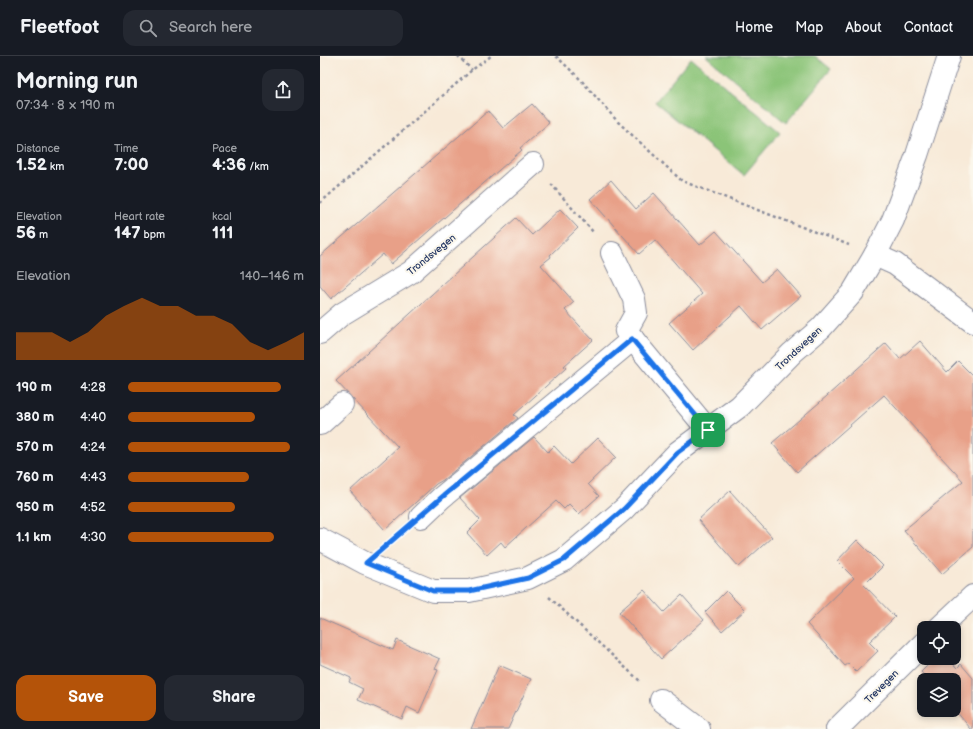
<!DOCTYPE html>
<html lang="en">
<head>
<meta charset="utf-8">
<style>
  :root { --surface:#171b24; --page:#242831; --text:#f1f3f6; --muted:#9ea1a6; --line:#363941; --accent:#b45309 }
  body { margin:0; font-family:"Balsamiq Sans",sans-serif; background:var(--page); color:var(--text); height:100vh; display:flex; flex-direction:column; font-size:15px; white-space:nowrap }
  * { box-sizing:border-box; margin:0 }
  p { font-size:13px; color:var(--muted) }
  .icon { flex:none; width:22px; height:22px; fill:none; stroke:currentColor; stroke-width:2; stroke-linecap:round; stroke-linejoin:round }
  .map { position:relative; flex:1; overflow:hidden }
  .details { display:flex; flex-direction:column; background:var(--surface); width:320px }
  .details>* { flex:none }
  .tools { position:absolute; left:597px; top:565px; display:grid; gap:8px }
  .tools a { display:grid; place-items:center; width:44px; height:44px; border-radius:8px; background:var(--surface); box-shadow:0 2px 6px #0003; font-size:20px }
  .pin { position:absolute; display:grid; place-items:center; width:34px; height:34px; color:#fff; margin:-17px; border-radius:8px; box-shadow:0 2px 6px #0006 }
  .round { display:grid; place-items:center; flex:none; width:42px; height:42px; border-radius:12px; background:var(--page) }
  .overview { display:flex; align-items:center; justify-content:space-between; height:68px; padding:0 16px }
  h1 { font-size:22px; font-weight:700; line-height:30px }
  .stats { display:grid; grid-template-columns:repeat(3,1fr); gap:6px; height:68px; padding:4px 16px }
  .stats div { display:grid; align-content:center }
  .stats b { font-size:17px; font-weight:700 }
  .stats small { font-size:11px; font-weight:400 }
  .stats p { font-size:11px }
  .chart { height:112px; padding:8px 16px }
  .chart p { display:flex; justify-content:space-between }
  .chart svg { width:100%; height:72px; margin-top:4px; fill:var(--accent); opacity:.7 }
  .button { display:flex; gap:8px; margin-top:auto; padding:8px 16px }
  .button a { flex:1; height:46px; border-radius:12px; background:var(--accent); color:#fff; font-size:16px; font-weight:700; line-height:46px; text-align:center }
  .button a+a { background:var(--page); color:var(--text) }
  ul { padding:0 16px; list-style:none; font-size:13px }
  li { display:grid; grid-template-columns:64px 48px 1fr; align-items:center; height:30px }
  li i { height:10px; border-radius:5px; background:var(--accent) }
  header { display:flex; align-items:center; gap:24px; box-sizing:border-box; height:56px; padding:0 20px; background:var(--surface); border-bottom:1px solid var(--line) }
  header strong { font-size:19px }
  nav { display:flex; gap:22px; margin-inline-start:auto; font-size:14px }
  .search { width:280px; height:36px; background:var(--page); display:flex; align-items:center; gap:10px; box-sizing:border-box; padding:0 14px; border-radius:12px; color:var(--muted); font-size:15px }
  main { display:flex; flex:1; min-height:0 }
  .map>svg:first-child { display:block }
  .green { fill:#8bc478; stroke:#537a6b }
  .building { fill:#e8a088 }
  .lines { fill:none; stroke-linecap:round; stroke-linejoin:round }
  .minor-casing { stroke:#8a8c9b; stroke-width:24 }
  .path { stroke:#8a8c9b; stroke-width:2.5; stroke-dasharray:3 3; stroke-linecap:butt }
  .minor { stroke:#fff; stroke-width:22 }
  .route-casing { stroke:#fff; stroke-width:8 }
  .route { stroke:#1a73e8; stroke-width:5 }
  .labels { text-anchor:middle; stroke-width:4; stroke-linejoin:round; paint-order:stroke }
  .street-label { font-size:10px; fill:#1b2f5e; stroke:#fbf7ec }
</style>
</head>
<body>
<header>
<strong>Fleetfoot</strong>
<div class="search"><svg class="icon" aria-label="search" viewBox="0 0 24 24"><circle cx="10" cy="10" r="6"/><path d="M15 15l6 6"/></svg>Search here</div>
<nav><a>Home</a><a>Map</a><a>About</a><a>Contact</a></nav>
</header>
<main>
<section class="details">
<div class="overview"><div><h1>Morning run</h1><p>07:34 · 8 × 190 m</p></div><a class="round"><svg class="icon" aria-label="share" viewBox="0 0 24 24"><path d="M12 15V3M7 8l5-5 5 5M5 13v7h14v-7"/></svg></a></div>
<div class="stats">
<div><p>Distance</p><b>1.52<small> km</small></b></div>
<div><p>Time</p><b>7:00</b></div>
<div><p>Pace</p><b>4:36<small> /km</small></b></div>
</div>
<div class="stats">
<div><p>Elevation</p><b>56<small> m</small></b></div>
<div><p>Heart rate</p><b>147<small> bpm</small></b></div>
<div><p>kcal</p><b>111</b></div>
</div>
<div class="chart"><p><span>Elevation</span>140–146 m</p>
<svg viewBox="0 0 160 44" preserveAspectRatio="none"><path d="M0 44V27L10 27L20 27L30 33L40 27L50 17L60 11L70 6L80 11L90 11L100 17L110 17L120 22L130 33L140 38L150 33L160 27V44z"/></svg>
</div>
<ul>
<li><b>190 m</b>4:28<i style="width:87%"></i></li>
<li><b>380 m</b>4:40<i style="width:72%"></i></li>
<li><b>570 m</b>4:24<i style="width:92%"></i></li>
<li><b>760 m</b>4:43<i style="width:69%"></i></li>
<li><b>950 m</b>4:52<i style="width:61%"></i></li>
<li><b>1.1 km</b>4:30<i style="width:83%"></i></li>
</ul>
<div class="button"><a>Save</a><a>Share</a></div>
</section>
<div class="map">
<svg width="653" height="673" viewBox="0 0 653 673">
  <rect width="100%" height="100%" fill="#fbf7ec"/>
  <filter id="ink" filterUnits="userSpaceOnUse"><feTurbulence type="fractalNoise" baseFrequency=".025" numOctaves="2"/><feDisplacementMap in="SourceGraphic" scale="8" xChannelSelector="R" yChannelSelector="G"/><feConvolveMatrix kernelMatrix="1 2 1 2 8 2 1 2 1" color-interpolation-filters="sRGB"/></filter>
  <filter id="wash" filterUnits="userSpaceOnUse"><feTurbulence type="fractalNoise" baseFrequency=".012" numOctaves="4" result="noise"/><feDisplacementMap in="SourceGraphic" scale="16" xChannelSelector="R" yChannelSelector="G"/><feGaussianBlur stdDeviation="0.9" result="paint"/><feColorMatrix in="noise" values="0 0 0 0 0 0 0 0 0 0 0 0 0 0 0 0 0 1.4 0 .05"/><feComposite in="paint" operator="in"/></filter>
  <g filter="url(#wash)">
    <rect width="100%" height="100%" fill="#f8ead8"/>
    <!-- green -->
    <g class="green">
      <polygon points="386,0 495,0 511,13 466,67"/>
      <polygon points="371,2 460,76 424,119 335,46"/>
    </g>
    <g id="blocks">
      <!-- building -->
      <g class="building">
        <polygon points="212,48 229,67 200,92 202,94 71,208 63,198 11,243 0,230 0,200 168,55 183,72"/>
        <polygon points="291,124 316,153 334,137 380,189 396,175 442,226 457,213 481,240 442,274 421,250 373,294 349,267 382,238 335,184 319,198 270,143"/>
        <polygon points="240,153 258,172 230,199 231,201 221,209 254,246 245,254 273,284 244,310 246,312 194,359 198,362 123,424 116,428 65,474 30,435 78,391 16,325 196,162 212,179"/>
        <polygon points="600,285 627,316 638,305 653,320 653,491 622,518 584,474 643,425 564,339 477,416 452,387 507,340 566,287 580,303"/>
        <polygon points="214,381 228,396 234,390 251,408 278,382 296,401 268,428 279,440 259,458 249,448 244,453 236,445 185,491 181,486 167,499 147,477 160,464 140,442"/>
        <polygon points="410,435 452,481 419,511 378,464"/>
        <polygon points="537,484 563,510 544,529 575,561 549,586 558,595 536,616 528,608 525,610 487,568 534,522 517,505"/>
        <polygon points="324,534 344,556 362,539 384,564 341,603 299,556"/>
        <polygon points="406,535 425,554 402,575 385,556"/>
        <polygon points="0,562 73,594 77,584 120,603 115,613 118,614 99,657 87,651 82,663 38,644 43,633 29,626 31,622 0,608"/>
        <polygon points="615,602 628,602 637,612 641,608 653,622 653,673 651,673 634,653 634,624 609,624 601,616"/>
        <polygon points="179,609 211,623 188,673 151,673"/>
      </g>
    </g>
  </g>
  <g filter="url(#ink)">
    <use href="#blocks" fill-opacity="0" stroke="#8a8c9b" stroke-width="1"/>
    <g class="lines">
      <defs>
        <g id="minor">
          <polyline points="292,197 314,243 316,257 306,275 388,374"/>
          <polyline points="555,199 575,208 653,266"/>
          <polyline points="0,277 22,258 91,216 213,108"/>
          <polyline points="0,368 22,348"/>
          <polyline points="101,461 121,442 313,283"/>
          <polyline points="0,483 45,507 113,535 149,535 208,522 244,504 304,453 358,396 420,350 472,297 501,272 533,236 555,199 573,164 597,99 629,0"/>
          <polyline points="619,572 653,540"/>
          <polyline points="341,644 379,673"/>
          <polyline points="517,673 604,587"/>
        </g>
      </defs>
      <!-- minor casing -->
      <use href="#minor" class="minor-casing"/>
      <!-- path -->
      <g class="path">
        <polyline points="138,0 152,14"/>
        <polyline points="236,0 261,24 298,66 362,125 529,189"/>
        <polyline points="231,128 274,177"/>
        <polyline points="0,147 152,14 171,0"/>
        <polyline points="69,487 80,478"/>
        <polyline points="229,541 321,626"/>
      </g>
      <!-- minor -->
      <use href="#minor" class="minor"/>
    </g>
  </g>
  <g class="lines" filter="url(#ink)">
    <defs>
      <polygon id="route" points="312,283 388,374 358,396 304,453 244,504 208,522 149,535 113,535 46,507 121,442"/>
    </defs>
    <!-- route casing -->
    <use href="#route" class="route-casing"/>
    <!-- route -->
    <use href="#route" class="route"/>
  </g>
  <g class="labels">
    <!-- street labels -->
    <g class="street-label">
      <text transform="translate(111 198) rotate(-39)" y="4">Trondsvegen</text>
      <text transform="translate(478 292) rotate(-43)" y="4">Trondsvegen</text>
      <text transform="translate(561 630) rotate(-45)" y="4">Trevegen</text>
    </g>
  </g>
</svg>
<div class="tools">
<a><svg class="icon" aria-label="locate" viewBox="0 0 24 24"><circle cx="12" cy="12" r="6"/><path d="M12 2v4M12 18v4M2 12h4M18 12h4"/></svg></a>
<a><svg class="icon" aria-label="layers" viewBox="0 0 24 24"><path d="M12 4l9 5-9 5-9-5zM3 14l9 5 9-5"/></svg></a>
</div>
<div class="pin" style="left:388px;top:374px;background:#1e9e55"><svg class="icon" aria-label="arrive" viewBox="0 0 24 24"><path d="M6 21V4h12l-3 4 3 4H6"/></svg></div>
</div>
</main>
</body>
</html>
